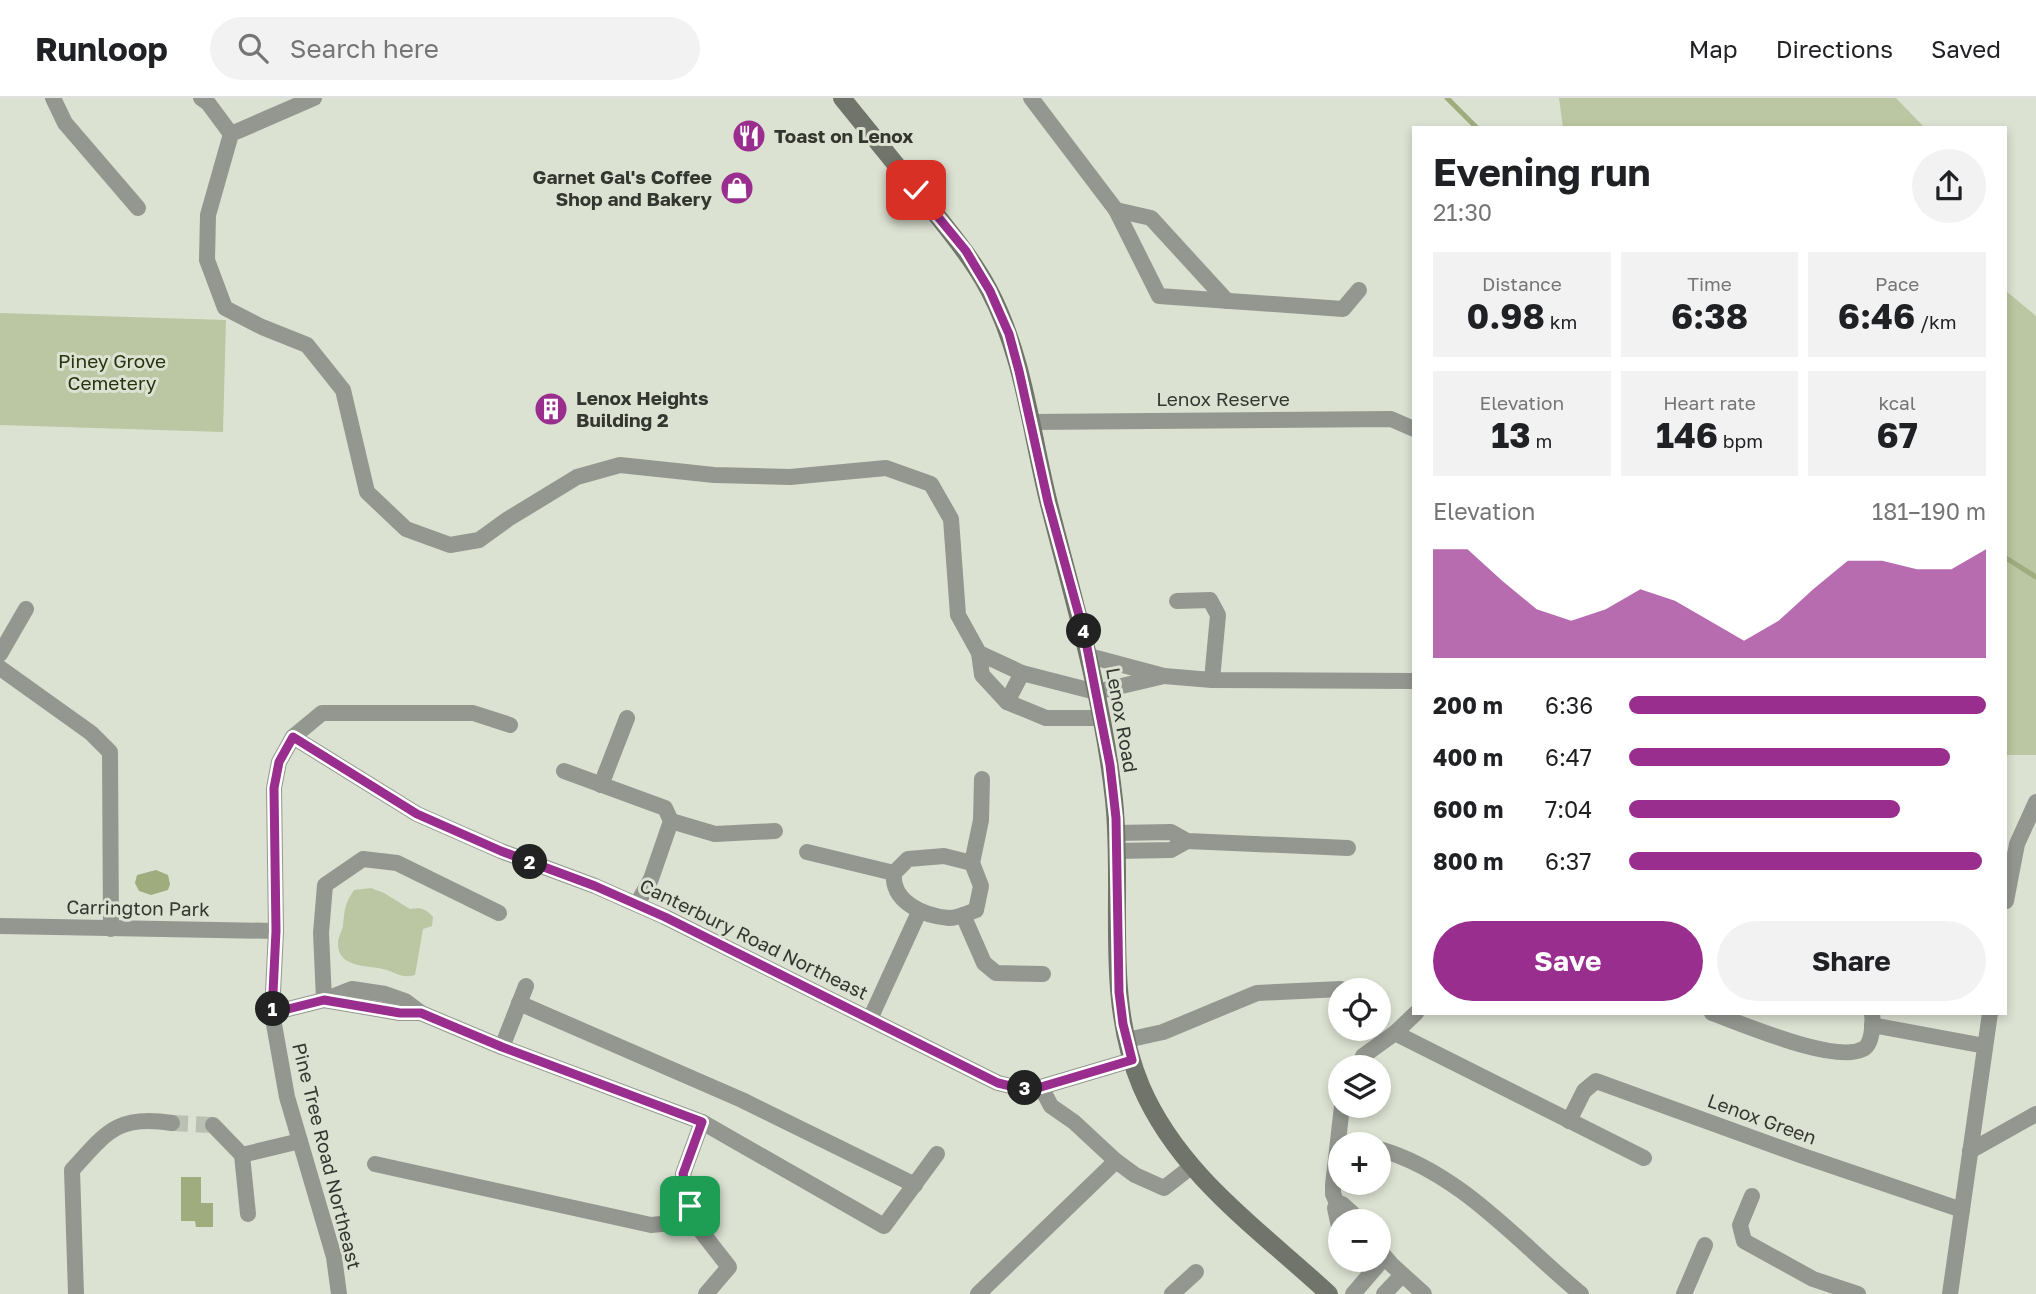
<!DOCTYPE html>
<html lang="en">
<head>
<meta charset="utf-8">
<style>
  :root { --surface:#fff; --page:#f2f2f2; --text:#202124; --muted:#757577; --line:#e0e0e0; --accent:#9a2e8f }
  body { margin:0; font-family:"Golos Text",sans-serif; background:var(--page); color:var(--text); height:100vh; display:flex; flex-direction:column; font-size:26px; white-space:nowrap }
  * { box-sizing:border-box; margin:0 }
  p { font-size:23px; color:var(--muted) }
  .icon { flex:none; width:38px; height:38px; fill:none; stroke:currentColor; stroke-width:2; stroke-linecap:round; stroke-linejoin:round }
  .map { position:relative; flex:1; overflow:hidden }
  .side { position:absolute; left:1412px; top:28px; width:595px; height:889px; display:flex; flex-direction:column; background:var(--surface); border-radius:0px; box-shadow:0 4px 10px #0003 }
  .side>* { flex:none }
  .buttons { position:absolute; left:1328px; top:880px; display:grid; gap:14px }
  .buttons a { display:grid; place-items:center; width:63px; height:63px; border-radius:50%; background:var(--surface); box-shadow:0 4px 10px #0003; font-size:35px }
  .pin { position:absolute; display:grid; place-items:center; width:60px; height:60px; color:#fff; margin:-30px; border-radius:14px; box-shadow:0 4px 10px #0006 }
  .km { position:absolute; width:35px; height:35px; margin:-18px; border-radius:50%; background:#222; color:#fff; font-size:19px; line-height:35px; text-align:center }
  .round { display:grid; place-items:center; flex:none; width:74px; height:74px; border-radius:37px; background:var(--page) }
  .overview { display:flex; align-items:center; justify-content:space-between; height:119px; padding:0 21px }
  h1 { font-size:38px; font-weight:700; line-height:52px }
  .figures { display:grid; grid-template-columns:repeat(3,1fr); gap:10px; height:119px; padding:7px 21px }
  .figures div { display:grid; align-content:center; border-radius:0px; background:var(--page); text-align:center }
  .figures b { font-size:35px; font-weight:700 }
  .figures small { font-size:19px; font-weight:400 }
  .figures p { font-size:19px }
  .chart { height:196px; padding:14px 21px }
  .chart p { display:flex; justify-content:space-between }
  .chart svg { width:100%; height:126px; margin-top:7px; fill:var(--accent); opacity:.7 }
  .primary-button { display:flex; gap:14px; margin-top:auto; padding:14px 21px }
  .primary-button a { flex:1; height:80px; border-radius:42px; background:var(--accent); color:#fff; font-size:28px; font-weight:700; line-height:80px; text-align:center }
  .primary-button a+a { background:var(--page); color:var(--text) }
  ul { padding:0 21px; list-style:none; font-size:23px }
  li { display:grid; grid-template-columns:112px 84px 1fr; align-items:center; height:52px }
  li i { height:18px; border-radius:9px; background:var(--accent) }
  header { display:flex; align-items:center; gap:42px; box-sizing:border-box; height:98px; padding:0 35px; background:var(--surface); border-bottom:2px solid var(--line) }
  header strong { font-size:33px }
  nav { display:flex; gap:38px; margin-inline-start:auto; font-size:24px }
  .search { width:490px; height:63px; background:var(--page); display:flex; align-items:center; gap:18px; box-sizing:border-box; padding:0 24px; border-radius:38px; color:var(--muted); font-size:26px }
  .map>svg:first-child { display:block }
  .green { fill:#bbc7a2 }
  .water { fill:#9eac7e }
  .lines { fill:none; stroke-linecap:round; stroke-linejoin:round }
  .stream { stroke:#9eac7e; stroke-width:5 }
  .street-tunnel { stroke:#bac0b2; stroke-width:16; stroke-dasharray:16 8; stroke-linecap:butt }
  .street { stroke:#949790; stroke-width:16 }
  .secondary { stroke:#71746a; stroke-width:18 }
  .route-casing { stroke:#fff; stroke-width:14 }
  .route { stroke:#9a2e8f; stroke-width:9 }
  .labels { text-anchor:middle; stroke-width:6; stroke-linejoin:round; paint-order:stroke }
  .poi-label { font-size:19px; font-weight:bold; fill:#343630; stroke:#dce2d2; text-anchor:start }
  .park-label { font-size:19px; fill:#28320d; stroke:#dce2d2 }
  .street-label { font-size:19px; fill:#343630; stroke:#dce2d2 }
</style>
</head>
<body>
<header>
<strong>Runloop</strong>
<div class="search"><svg class="icon" aria-label="search" viewBox="0 0 24 24"><circle cx="10" cy="10" r="6"/><path d="M15 15l6 6"/></svg>Search here</div>
<nav><a>Map</a><a>Directions</a><a>Saved</a></nav>
</header>
<div class="map">
<svg width="2036" height="1196" viewBox="0 0 2036 1196">
  <rect width="100%" height="100%" fill="#dce2d2"/>
  <!-- green -->
  <g class="green">
    <polygon points="1559,0 1896,0 1925,30 1563,30"/>
    <polygon points="2006,193 2036,218 2036,657 2006,657"/>
    <polygon points="0,215 226,222 223,334 0,327"/>
    <path d="M371,790L384,795L410,811C421,809 426,811 433,819L432,828L423,831L415,877C402,881 395,874 383,871C366,867 336,870 338,843C339,838 342,833 343,828C345,811 344,807 354,792Z"/>
  </g>
  <!-- water -->
  <g class="water">
    <polygon points="156,772 168,777 170,786 168,792 151,797 139,793 135,785 137,777"/>
    <polygon points="181,1079 201,1079 201,1105 213,1105 213,1129 196,1129 195,1123 181,1123"/>
  </g>
  <g class="lines">
    <!-- stream -->
    <g class="stream">
      <polyline points="1447,0 1477,30"/>
      <polyline points="2006,460 2036,479"/>
    </g>
    <!-- street-tunnel -->
    <polyline class="street-tunnel" points="172,1025 213,1027"/>
    <!-- street -->
    <g class="street">
      <polyline points="53,0 65,25 138,110"/>
      <polyline points="201,0 208,5 231,36"/>
      <polyline points="314,0 231,36 208,117 207,162 225,210 262,229 307,247 343,292 367,394 406,431 450,447 479,442 508,421 577,379 620,367 714,377 790,379 886,370 931,386 951,421 958,517 979,555 1022,575 1096,594 1164,578"/>
      <polyline points="1031,0 1116,112 1159,198 1343,211 1359,192"/>
      <polyline points="1116,112 1151,120 1227,203"/>
      <polyline points="1031,324 1391,321 1414,331"/>
      <polyline points="1177,503 1210,502 1218,517 1212,582"/>
      <polyline points="979,555 982,577 1007,604 1046,620 1101,620"/>
      <polyline points="0,556 26,511"/>
      <polyline points="1089,558 1164,578 1212,582 1414,583"/>
      <polyline points="0,570 91,635 110,654 111,831"/>
      <polyline points="1007,604 1022,575"/>
      <polyline points="293,639 417,716 501,753 595,788 665,819 998,985 1019,990 1041,989 1132,962"/>
      <polyline points="564,673 665,710 671,723 651,781 637,806"/>
      <polyline points="601,687 627,620"/>
      <polyline points="671,723 715,736 775,733"/>
      <polyline points="1116,735 1171,734 1187,743 1348,750"/>
      <polyline points="1116,753 1171,752 1187,743"/>
      <polyline points="807,754 894,775"/>
      <path d="M944,758L972,765L981,788L976,812C968,815 958,820 949,820C924,818 891,804 894,775L908,761Z"/>
      <polyline points="972,765 981,722 982,681"/>
      <polyline points="2006,803 2017,746 2036,704"/>
      <polyline points="963,817 984,865 996,875 1043,876"/>
      <polyline points="0,828 276,833"/>
      <polyline points="324,902 321,835 325,787 363,761 397,765 499,815"/>
      <polyline points="324,902 400,915 421,915"/>
      <polyline points="519,905 742,1002 915,1087"/>
      <polyline points="272,915 324,902 352,891 385,896 405,903 421,915 502,949 702,1024 884,1128 937,1056"/>
      <path d="M1712,915C1743,926 1835,966 1863,951C1873,946 1873,924 1872,915"/>
      <polyline points="870,921 919,814"/>
      <polyline points="1872,927 1985,948"/>
      <polyline points="1395,935 1644,1060"/>
      <polyline points="1127,942 1163,934 1257,895 1341,891"/>
      <polyline points="502,949 526,888"/>
      <polyline points="1358,970 1363,958 1395,935 1416,915"/>
      <polyline points="1041,989 1051,1008 1074,1024 1116,1063 1135,1077 1164,1090 1191,1069"/>
      <polyline points="1569,1023 1584,993 1596,983 1803,1058 1962,1112"/>
      <polyline points="702,1024 683,1076 693,1123 729,1169 706,1196"/>
      <polyline points="213,1027 242,1057 300,1043"/>
      <path d="M1379,1051C1460,1074 1518,1144 1581,1196"/>
      <polyline points="1970,1053 2036,1016"/>
      <polyline points="242,1057 248,1116"/>
      <polyline points="375,1066 651,1127 693,1123"/>
      <polyline points="1752,1098 1740,1127 1744,1143 1813,1181 1858,1196"/>
      <polyline points="1337,1105 1342,1106 1362,1124"/>
      <polyline points="1340,1133 1335,1110 1337,1105 1333,1096 1333,1087 1342,1008"/>
      <polyline points="1379,1152 1392,1167 1424,1196"/>
      <path d="M76,1196L72,1072C106,1035 117,1016 172,1025"/>
      <polyline points="339,1196 334,1159 287,999 272,915 276,833 274,690 279,664 293,639 322,615 473,615 510,627"/>
      <polyline points="978,1196 1116,1063"/>
      <polyline points="1172,1196 1196,1174"/>
      <polyline points="1353,1196 1384,1160"/>
      <polyline points="1384,1196 1402,1177"/>
      <polyline points="1684,1196 1705,1147"/>
      <polyline points="1950,1196 1990,915"/>
    </g>
    <!-- secondary -->
    <path class="secondary" d="M842,0C870,35 899,70 927,105C949,133 972,160 989,192C1024,258 1031,335 1049,406C1074,504 1103,600 1114,702C1124,797 1103,898 1141,988C1179,1077 1260,1132 1329,1196"/>
  </g>
  <g class="lines">
    <defs>
      <polyline id="route" points="690,1108 683,1076 702,1024 502,949 421,915 400,915 324,902 272,915 276,833 274,690 279,664 293,639 417,716 501,753 595,788 665,819 998,985 1019,990 1041,989 1132,962 1123,926 1119,894 1116,720 1110,667 1085,539 1048,404 1019,273 1009,236 990,193 966,153 916,92"/>
    </defs>
    <!-- route casing -->
    <use href="#route" class="route-casing"/>
    <!-- route -->
    <use href="#route" class="route"/>
  </g>
  <!-- icons -->
  <defs>
    <symbol id="restaurant-disc" viewBox="-11 -11 22 22"><circle r="9.5" fill="#9a2e8f" stroke="#dce2d2"/><path d="M-5-6h1v4h1v-4h1v4h1v-4h1v5L-1.5 .5V6h-2V.5L-5-1ZM5-6V6H3V1.5H1.5Q1.5-4 5-6Z" fill="#fff"/></symbol>
    <symbol id="shop-disc" viewBox="-11 -11 22 22"><circle r="9.5" fill="#9a2e8f" stroke="#dce2d2"/><path d="M-5-2.5h2.3a2.7 3.5 0 0 1 5.4 0H5L5.5 6h-11ZM-1.5-2.5h3a1.5 2.3 0 0 0-3 0Z" fill="#fff"/></symbol>
    <symbol id="building-disc" viewBox="-11 -11 22 22"><circle r="9.5" fill="#9a2e8f" stroke="#dce2d2"/><path d="M-4-6H4V6H1V3H-1V6H-4ZM-2.5-4.3h1.7v1.8h-1.7ZM.8-4.3h1.7v1.8H.8ZM-2.5-1h1.7V.8h-1.7ZM.8-1h1.7V.8H.8Z" fill="#fff"/></symbol>
  </defs>
  <g fill-rule="evenodd">
    <use href="#restaurant-disc" x="730" y="19" width="38" height="38"/>
    <use href="#shop-disc" x="718" y="71" width="38" height="38"/>
    <use href="#building-disc" x="532" y="292" width="38" height="38"/>
  </g>
  <g class="labels">
    <!-- poi labels -->
    <g class="poi-label">
      <text x="774" y="45">Toast on Lenox</text>
      <text x="712" y="86" text-anchor="end">Garnet Gal's Coffee<tspan x="712" dy="22">Shop and Bakery</tspan></text>
      <text x="576" y="307">Lenox Heights<tspan x="576" dy="22">Building 2</tspan></text>
    </g>
    <!-- park labels -->
    <g class="park-label">
      <text x="112" y="270">Piney Grove<tspan x="112" dy="22">Cemetery</tspan></text>
    </g>
    <!-- street labels -->
    <g class="street-label">
      <text x="1223" y="308">Lenox Reserve</text>
      <text transform="translate(1122 622) rotate(80)" y="7">Lenox Road</text>
      <text transform="translate(138 810) rotate(1)" y="7">Carrington Park</text>
      <text transform="translate(754 841) rotate(26)" y="7">Canterbury Road Northeast</text>
      <text transform="translate(1762 1021) rotate(20)" y="7">Lenox Green</text>
      <text transform="translate(327 1058) rotate(76)" y="7">Pine Tree Road Northeast</text>
    </g>
  </g>
</svg>
<div class="buttons">
<a><svg class="icon" aria-label="locate" viewBox="0 0 24 24"><circle cx="12" cy="12" r="6"/><path d="M12 2v4M12 18v4M2 12h4M18 12h4"/></svg></a>
<a><svg class="icon" aria-label="layers" viewBox="0 0 24 24"><path d="M12 4l9 5-9 5-9-5zM3 14l9 5 9-5"/></svg></a>
<a>+</a>
<a>−</a>
</div>
<div class="pin" style="left:690px;top:1108px;background:#1e9e55"><svg class="icon" aria-label="arrive" viewBox="0 0 24 24"><path d="M6 21V4h12l-3 4 3 4H6"/></svg></div>
<div class="pin" style="left:916px;top:92px;background:#d93025"><svg class="icon" aria-label="check" viewBox="0 0 24 24"><path d="M5 12l5 5 9-10"/></svg></div>
<b class="km" style="left:273px;top:911px">1</b>
<b class="km" style="left:530px;top:764px">2</b>
<b class="km" style="left:1025px;top:990px">3</b>
<b class="km" style="left:1084px;top:533px">4</b>
<section class="side">
<div class="overview"><div><h1>Evening run</h1><p>21:30</p></div><a class="round"><svg class="icon" aria-label="share" viewBox="0 0 24 24"><path d="M12 15V3M7 8l5-5 5 5M5 13v7h14v-7"/></svg></a></div>
<div class="figures">
<div><p>Distance</p><b>0.98<small> km</small></b></div>
<div><p>Time</p><b>6:38</b></div>
<div><p>Pace</p><b>6:46<small> /km</small></b></div>
</div>
<div class="figures">
<div><p>Elevation</p><b>13<small> m</small></b></div>
<div><p>Heart rate</p><b>146<small> bpm</small></b></div>
<div><p>kcal</p><b>67</b></div>
</div>
<div class="chart"><p><span>Elevation</span>181–190 m</p>
<svg viewBox="0 0 160 44" preserveAspectRatio="none"><path d="M0 44V6L10 6L20 17L30 27L40 31L50 27L60 20L70 24L80 31L90 38L100 31L110 20L120 10L130 10L140 13L150 13L160 6V44z"/></svg>
</div>
<ul>
<li><b>200 m</b>6:36<i style="width:100%"></i></li>
<li><b>400 m</b>6:47<i style="width:90%"></i></li>
<li><b>600 m</b>7:04<i style="width:76%"></i></li>
<li><b>800 m</b>6:37<i style="width:99%"></i></li>
</ul>
<div class="primary-button"><a>Save</a><a>Share</a></div>
</section>
</div>
</body>
</html>
